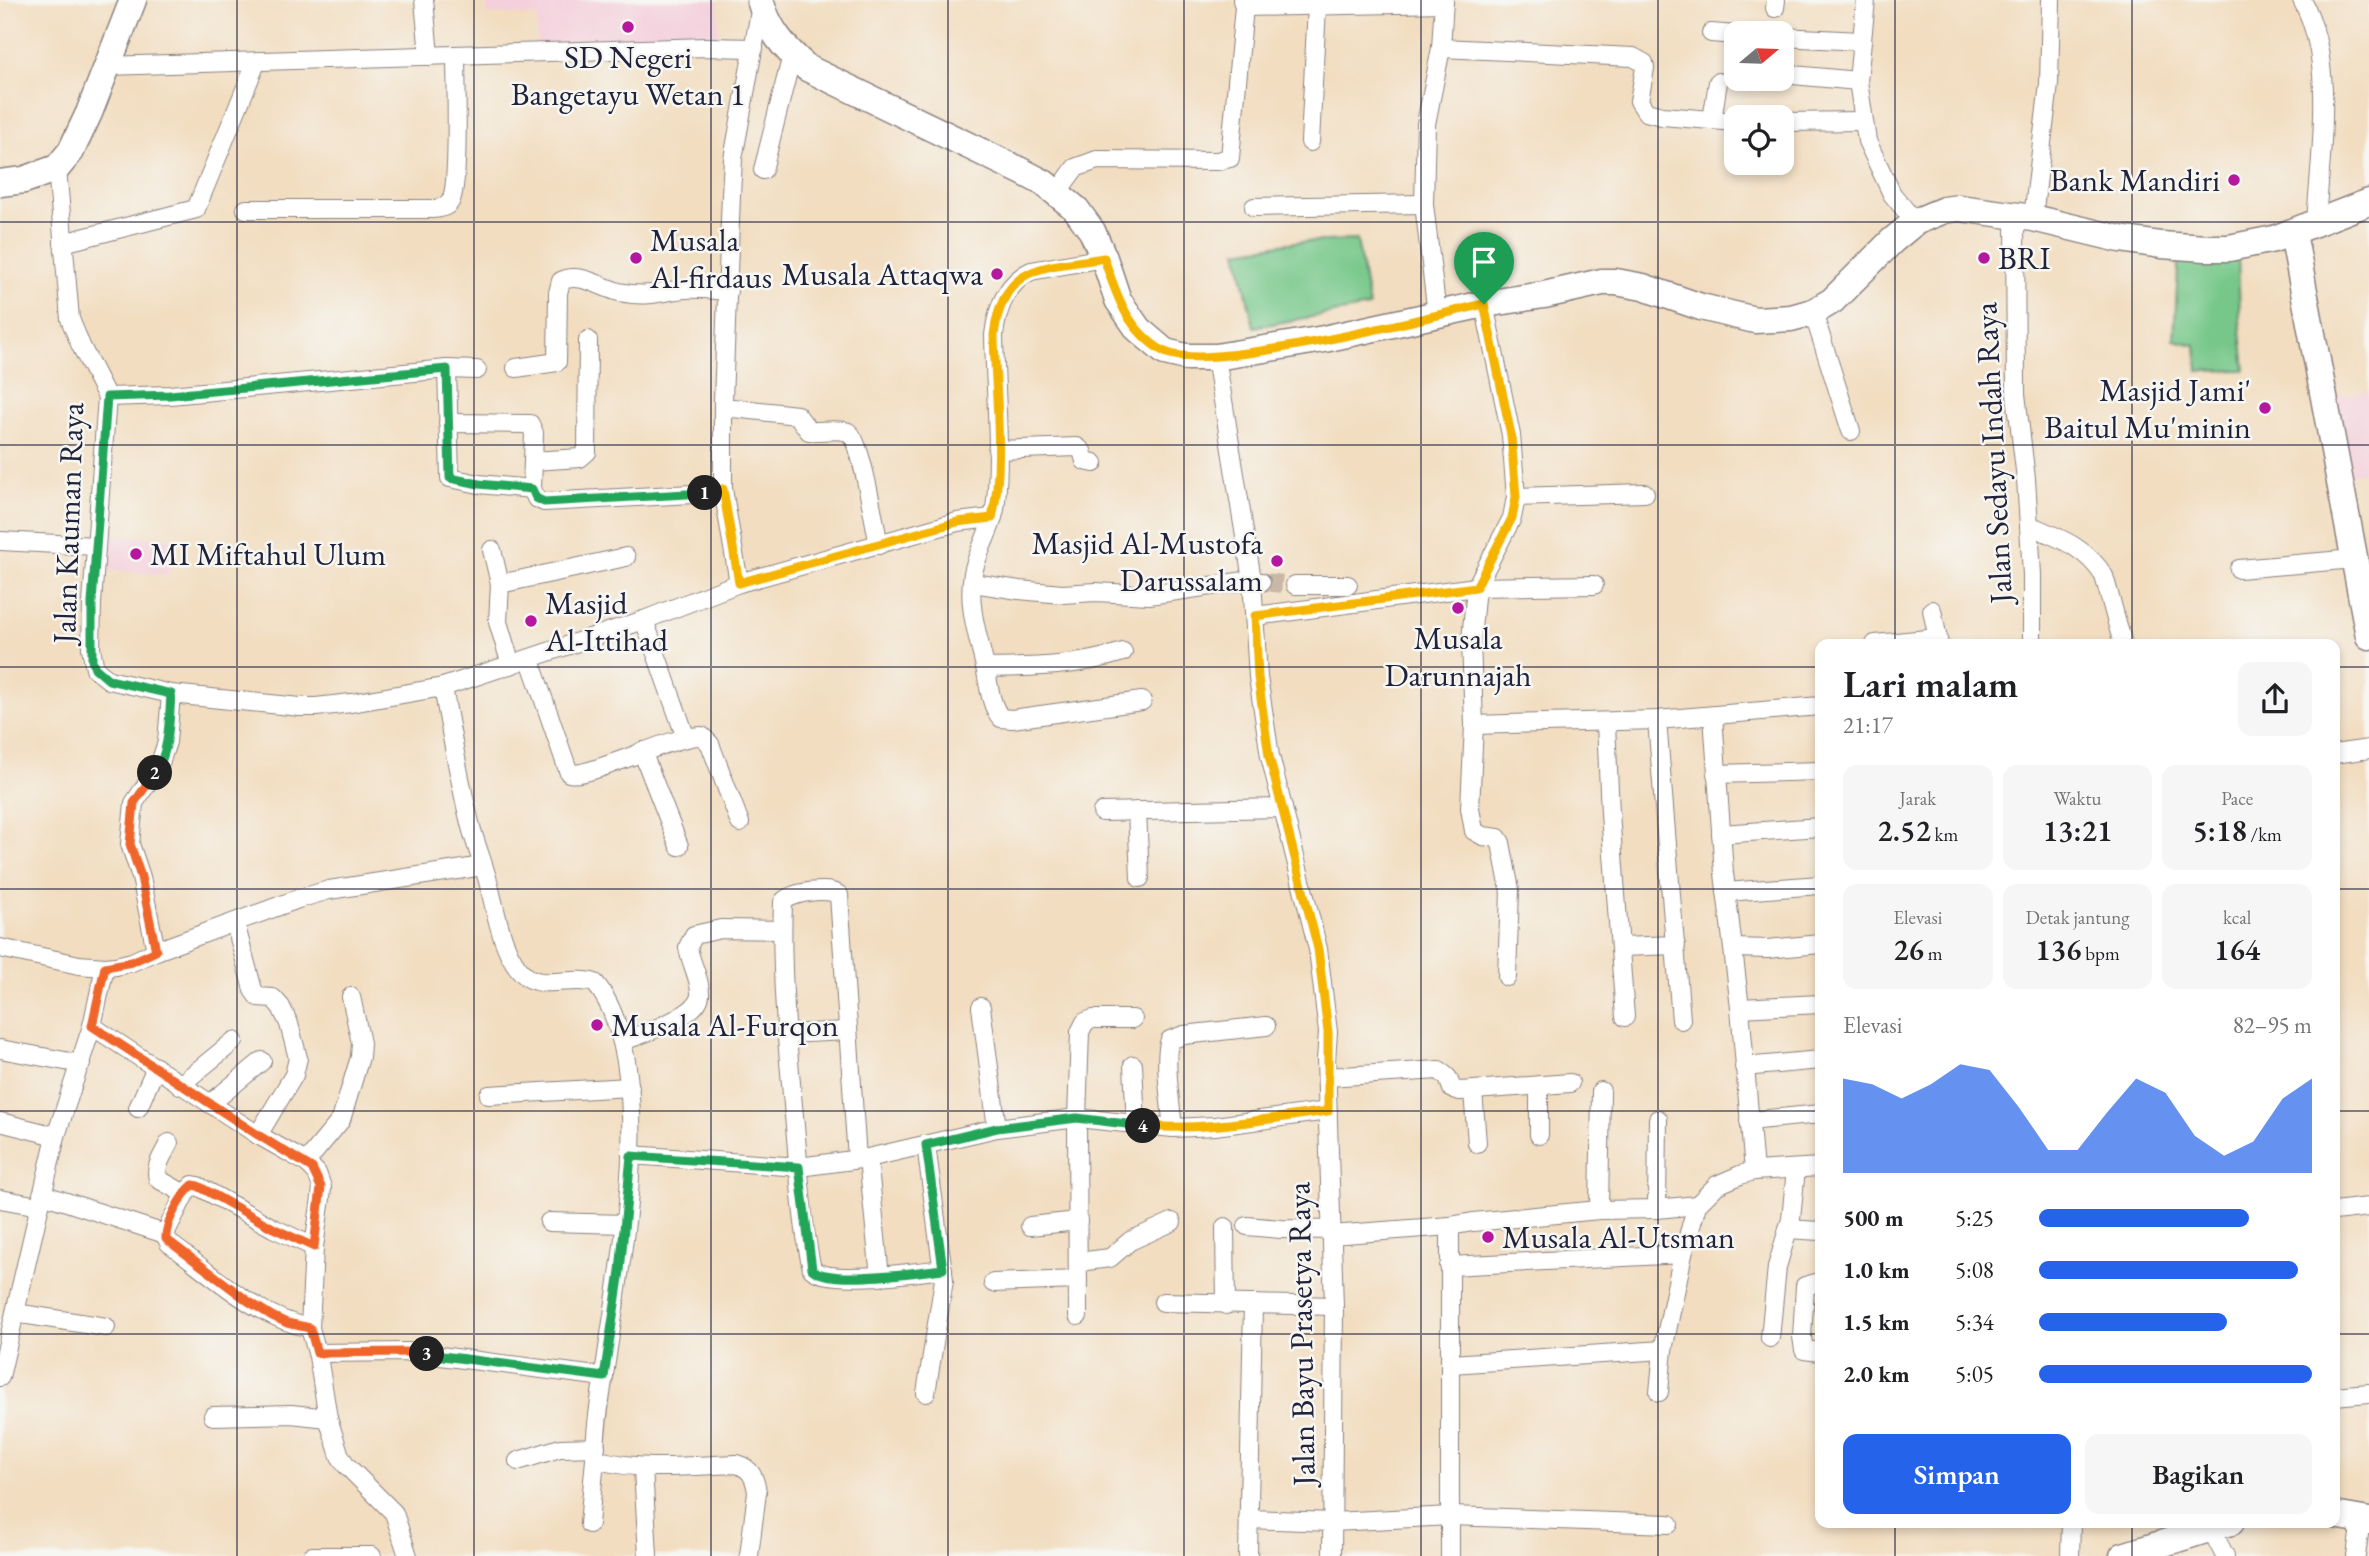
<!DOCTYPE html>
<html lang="id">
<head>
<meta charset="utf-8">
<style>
  :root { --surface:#fff; --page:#f6f6f6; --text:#202124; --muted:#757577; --accent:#2563eb }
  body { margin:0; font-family:"EB Garamond",serif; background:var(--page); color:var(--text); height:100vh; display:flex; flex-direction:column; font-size:26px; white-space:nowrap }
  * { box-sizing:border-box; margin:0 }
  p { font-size:23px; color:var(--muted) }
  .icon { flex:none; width:38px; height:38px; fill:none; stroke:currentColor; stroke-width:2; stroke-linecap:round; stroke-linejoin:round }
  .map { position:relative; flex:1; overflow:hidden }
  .side { position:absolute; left:1815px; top:639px; width:525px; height:889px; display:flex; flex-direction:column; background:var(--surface); border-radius:14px; box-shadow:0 4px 10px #0003 }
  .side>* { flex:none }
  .needle { width:46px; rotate:71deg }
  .tools { position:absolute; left:1724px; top:21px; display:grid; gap:14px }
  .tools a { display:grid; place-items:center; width:70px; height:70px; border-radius:14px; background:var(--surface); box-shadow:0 4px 10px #0003; font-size:35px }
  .pin { position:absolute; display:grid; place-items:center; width:60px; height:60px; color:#fff; margin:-72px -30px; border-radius:50% 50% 50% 0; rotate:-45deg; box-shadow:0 0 7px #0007 }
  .pin .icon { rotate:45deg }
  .km { position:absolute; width:35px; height:35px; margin:-18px; border-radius:50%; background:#222; color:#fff; font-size:19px; line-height:35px; text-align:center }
  .round { display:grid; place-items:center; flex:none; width:74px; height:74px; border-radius:14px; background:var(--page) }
  .summary { display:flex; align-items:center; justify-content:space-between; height:119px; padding:0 28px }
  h1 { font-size:38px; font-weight:600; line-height:52px }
  .stats { display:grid; grid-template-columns:repeat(3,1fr); gap:10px; height:119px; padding:7px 28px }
  .stats div { display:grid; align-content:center; border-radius:14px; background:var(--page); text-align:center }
  .stats b { font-size:30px; font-weight:600 }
  .stats small { font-size:19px; font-weight:400 }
  .stats p { font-size:19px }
  .chart { height:196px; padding:14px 28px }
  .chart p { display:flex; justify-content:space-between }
  .chart svg { width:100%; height:126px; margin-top:7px; fill:var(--accent); opacity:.7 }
  .action { display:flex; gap:14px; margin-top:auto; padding:14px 28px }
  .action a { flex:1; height:80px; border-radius:14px; background:var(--accent); color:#fff; font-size:28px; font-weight:600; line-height:80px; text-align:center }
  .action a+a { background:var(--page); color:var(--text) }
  ul { padding:0 28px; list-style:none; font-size:23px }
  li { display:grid; grid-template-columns:112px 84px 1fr; align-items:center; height:52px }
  li i { height:18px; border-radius:9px; background:var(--accent) }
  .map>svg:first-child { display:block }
  .built { fill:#f4cfdc }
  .green { fill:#76c789; stroke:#4c7462; stroke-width:2 }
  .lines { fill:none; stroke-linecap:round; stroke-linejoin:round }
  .street-tunnel { stroke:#c8b8a5; stroke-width:18; stroke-dasharray:18 9; stroke-linecap:butt }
  .street-casing { stroke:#8a807e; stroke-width:20 }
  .secondary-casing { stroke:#8a807e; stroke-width:29 }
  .street { stroke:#fff; stroke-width:18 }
  .secondary { stroke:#fff; stroke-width:26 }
  .split-1-casing { stroke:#fff; stroke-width:14 }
  .split-2-casing { stroke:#fff; stroke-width:14 }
  .split-3-casing { stroke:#fff; stroke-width:14 }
  .split-4-casing { stroke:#fff; stroke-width:14 }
  .split-5-casing { stroke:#fff; stroke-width:14 }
  .split-1 { stroke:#f5b400; stroke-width:9 }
  .split-2 { stroke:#22a559; stroke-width:9 }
  .split-3 { stroke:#f0652b; stroke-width:9 }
  .split-4 { stroke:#22a559; stroke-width:9 }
  .split-5 { stroke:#f5b400; stroke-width:9 }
  .grid { fill:none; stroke:#22223b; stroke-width:2; stroke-opacity:0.55 }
  .poi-dot { fill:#b5179e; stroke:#f6f6f2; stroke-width:2.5 }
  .labels { text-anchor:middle; stroke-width:5; stroke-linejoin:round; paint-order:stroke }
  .poi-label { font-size:32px; fill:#22223b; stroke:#f6f6f2; text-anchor:start }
  .street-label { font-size:32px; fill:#22223b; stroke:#f6f6f2 }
</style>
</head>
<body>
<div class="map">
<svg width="2369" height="1556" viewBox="0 0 2369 1556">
  <rect width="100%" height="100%" fill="#f6f6f2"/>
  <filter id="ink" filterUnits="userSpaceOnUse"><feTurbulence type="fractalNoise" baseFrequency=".0143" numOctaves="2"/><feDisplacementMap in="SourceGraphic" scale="14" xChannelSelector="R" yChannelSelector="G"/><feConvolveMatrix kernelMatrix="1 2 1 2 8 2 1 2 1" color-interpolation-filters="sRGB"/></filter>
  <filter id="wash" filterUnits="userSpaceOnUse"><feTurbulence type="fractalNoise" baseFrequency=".00686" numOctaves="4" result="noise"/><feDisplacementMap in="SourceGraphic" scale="28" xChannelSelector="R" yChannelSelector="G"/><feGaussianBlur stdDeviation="1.57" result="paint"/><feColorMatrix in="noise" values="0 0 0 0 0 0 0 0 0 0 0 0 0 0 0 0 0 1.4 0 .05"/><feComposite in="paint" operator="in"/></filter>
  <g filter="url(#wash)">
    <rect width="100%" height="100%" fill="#f2ddc0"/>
    <!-- built -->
    <g class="built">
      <polygon points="487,0 718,0 719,41 641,38 580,45 537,47 537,15 487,14"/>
      <polygon points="2369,391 2369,471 2346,474 2334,397"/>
      <polygon points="104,534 171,539 169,575 102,569"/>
    </g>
    <!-- green -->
    <g class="green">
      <polygon points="1357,240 1369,307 1254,327 1237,251 1295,242"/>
      <polygon points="2179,251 2238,252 2240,320 2245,370 2198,371 2196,345 2174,340"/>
    </g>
  </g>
  <g filter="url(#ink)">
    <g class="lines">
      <!-- street-tunnel -->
      <polyline class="street-tunnel" points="1264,582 1295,585"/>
      <defs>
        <g id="street">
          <polyline points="424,0 429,56"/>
          <polyline points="1866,0 1858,81 1867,141 1892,194 1915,222"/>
          <path d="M2302,0C2336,62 2320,155 2316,223"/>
          <polyline points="1244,7 1444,3"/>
          <polyline points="1775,8 1776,0"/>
          <polyline points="1711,33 1736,35"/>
          <polyline points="1782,37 1861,41"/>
          <polyline points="1441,48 1633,57 1644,63 1645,68 1639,101 1646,112 1662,116 1736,122"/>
          <polyline points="107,66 707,47 754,48"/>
          <polyline points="1793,75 1858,81"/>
          <polyline points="1712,120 1718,82"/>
          <polyline points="1782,122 1862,121"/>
          <polyline points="1310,142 1317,6"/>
          <polyline points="57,168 70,319 81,346 107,397 92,603 91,648 95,669 109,680 171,694 300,707 316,707 351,703 443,687 644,620 739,583 957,522 992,518"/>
          <polyline points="763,170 792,55"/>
          <polyline points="1057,193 1075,168 1097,160 1217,161 1230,158 1244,7 1242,0"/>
          <polyline points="1254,207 1424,204"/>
          <path d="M246,209H431C438,209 446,208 450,202C460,188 456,79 456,55"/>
          <polyline points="2015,216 2016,394 2026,479 2032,574 2032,644"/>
          <polyline points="2033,218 2049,84 2051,0"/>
          <polyline points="63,243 196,209 256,63"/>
          <path d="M1104,258L1031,271C1006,283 997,309 994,335C995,390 1001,446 996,501C994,527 978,548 973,573C967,606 978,635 985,667C989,684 990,705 1001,718L1012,719L1142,701"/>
          <polyline points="1484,304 1511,435 1516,497 1512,518 1476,587 1471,640 1474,725 1470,808 1474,831 1483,836 1498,838 1501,843 1510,890 1507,977"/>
          <polyline points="1813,312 1851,431"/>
          <polyline points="1437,315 1424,204 1426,124 1441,48 1444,0"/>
          <polyline points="1216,357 1252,580 1258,677 1270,756 1318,949 1328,1032 1326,1060 1334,1306 1332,1556"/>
          <path d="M516,368L557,362L558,293L561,281C579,271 602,288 619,292C648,298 658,292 684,289C699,288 714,290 728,291"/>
          <polyline points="447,369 450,478 479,484 532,489 536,498 544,502 693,494 723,489"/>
          <polyline points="107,397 170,395 447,369 477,370"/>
          <path d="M723,407L797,415L809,431C821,432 837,428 848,432C861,438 875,527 879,545"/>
          <polyline points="448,423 530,424 534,433 532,489"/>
          <polyline points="997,450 1077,447 1082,451 1085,461 1094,463"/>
          <polyline points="533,461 580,458 587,452 588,340"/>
          <polyline points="1516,497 1645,493"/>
          <path d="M2029,525C2059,538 2086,547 2104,576L2123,644"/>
          <polyline points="0,541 95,546"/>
          <polyline points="492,550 500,584"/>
          <polyline points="2239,569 2354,559"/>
          <polyline points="739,583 723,489 723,400 731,195 733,159 761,6"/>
          <polyline points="973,583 1019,590 1062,594 1096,592 1149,595 1252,580 1261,582"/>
          <polyline points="1295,585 1348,585"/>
          <polyline points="1932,610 1939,644"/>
          <polyline points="1255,616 1476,587 1594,585"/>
          <polyline points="644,620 686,738"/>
          <polyline points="1875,644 1938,638"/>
          <path d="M530,660L569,773C586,780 671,735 702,736L710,744L740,823"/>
          <polyline points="511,665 498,622 500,584 626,557"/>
          <path d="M986,668C1033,667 1077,667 1123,652"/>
          <path d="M443,687C451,733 459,779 470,823C475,844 484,864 489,885C496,912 503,959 527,977C545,989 574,976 595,983C613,1004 621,1034 626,1061C641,1156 622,1254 608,1348C603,1384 595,1422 595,1459C641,1472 688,1466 736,1464C751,1468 755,1478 757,1492L749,1556"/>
          <polyline points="1713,716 1724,873 1740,1008 1754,1171"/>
          <polyline points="1657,720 1681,1020"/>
          <polyline points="1606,723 1610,813 1625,1017"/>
          <polyline points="1474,725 1657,720 1820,706"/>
          <polyline points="642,751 679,846"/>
          <polyline points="2334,754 2369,749"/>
          <polyline points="1716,774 1820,771"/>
          <polyline points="1137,811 1140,878"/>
          <polyline points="1102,812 1283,808"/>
          <polyline points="1721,834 1820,827"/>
          <polyline points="1726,892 1820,885"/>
          <polyline points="235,923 253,990 258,997 273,998 281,1007 289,1024 298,1058 294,1075 258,1135"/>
          <polyline points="1620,947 1676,945"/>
          <polyline points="0,948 79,965 105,967 116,966 132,962 156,951 298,899 329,890 483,866"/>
          <polyline points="1734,948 1768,949 1820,944"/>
          <polyline points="156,951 141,877 130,844 134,803 159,766 167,742 171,694"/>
          <polyline points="981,1007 997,1128"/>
          <polyline points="1740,1008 1820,1004"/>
          <polyline points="92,1026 258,1135 306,1162 317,1173 322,1187 321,1198 314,1247 310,1328 318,1356 328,1418 340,1456 346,1465 394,1513 408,1556"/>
          <polyline points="787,1034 847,1031"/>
          <path d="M623,1041C641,1034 698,1017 700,995C701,980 690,962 688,947L694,935L721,929L782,930"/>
          <polyline points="0,1049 81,1064"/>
          <polyline points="1133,1065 1136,1125"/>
          <polyline points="1744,1067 1820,1060"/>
          <polyline points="1327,1077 1439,1070 1448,1078 1452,1089 1460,1091 1570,1083"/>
          <polyline points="180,1085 234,1041"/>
          <polyline points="1539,1085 1539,1135"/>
          <polyline points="1473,1091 1477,1143"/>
          <polyline points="489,1095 630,1087"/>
          <polyline points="210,1104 262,1061"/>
          <polyline points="138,1108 156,1067"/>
          <polyline points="1749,1121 1820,1114"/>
          <polyline points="0,1122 56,1136"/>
          <path d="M1173,1128C1171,1108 1163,1057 1170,1040L1184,1035L1266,1026"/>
          <path d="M169,1143C164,1154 154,1166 158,1179L185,1194"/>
          <polyline points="926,1145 944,1280 926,1393"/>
          <polyline points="631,1155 799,1167 868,1158 997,1128 1077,1118 1173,1128 1215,1126 1328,1111"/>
          <polyline points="868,1158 880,1277"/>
          <path d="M857,1159L839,895C828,887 792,892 783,902C780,976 788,1052 795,1126C799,1170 802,1226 812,1269C829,1285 918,1272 943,1269"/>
          <polyline points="306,1162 341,1120 360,1057 361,1043 351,997"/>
          <polyline points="42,1194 165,1234"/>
          <polyline points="0,1199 39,1206"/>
          <polyline points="1657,1209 1658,1119"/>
          <polyline points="1599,1210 1601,1091"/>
          <polyline points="2334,1211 2369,1207"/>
          <polyline points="549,1222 625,1224"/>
          <polyline points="1030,1226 1078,1221"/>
          <polyline points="1247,1226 1281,1229 1331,1230"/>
          <polyline points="1450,1226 1450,1556"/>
          <polyline points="1225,1227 1226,1305"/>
          <polyline points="1788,1229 1820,1231"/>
          <polyline points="1331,1235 1450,1226 1473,1222 1599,1210 1657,1209 1697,1205"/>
          <polyline points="1078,1262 1110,1258 1130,1241 1172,1222"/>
          <polyline points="1449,1266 1683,1254"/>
          <polyline points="1820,1282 1805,1286 1802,1337 1804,1350 1820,1352"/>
          <polyline points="993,1283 1078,1280"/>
          <polyline points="1163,1302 1334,1306"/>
          <polyline points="15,1313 106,1327"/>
          <polyline points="1078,1316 1077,1118 1080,1032 1085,1022 1093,1019 1133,1019"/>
          <path d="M310,1328C256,1317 213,1275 169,1243L165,1234L185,1194L193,1185L198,1186L273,1228L314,1247"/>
          <polyline points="1770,1338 1777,1267 1791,1219 1796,1169"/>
          <polyline points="317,1353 409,1352 604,1377"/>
          <polyline points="1451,1364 1663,1350"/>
          <polyline points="0,1377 56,1136 92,1026 105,967"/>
          <polyline points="1659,1392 1663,1350 1683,1254 1697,1205 1717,1185 1740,1175 1754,1171 1820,1167"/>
          <polyline points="2334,1396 2369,1393"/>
          <polyline points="213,1416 291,1414 328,1418"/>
          <polyline points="518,1461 560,1448 596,1447"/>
          <polyline points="643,1468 648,1556"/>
          <polyline points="1248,1519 1333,1522 1451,1516 1669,1524"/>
          <polyline points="589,1524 595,1459"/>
          <polyline points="2211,1529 2225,1556"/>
          <polyline points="312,1556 372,1556"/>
          <polyline points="1248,1556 1253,1304"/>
          <polyline points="2070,1556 2071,1522"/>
          <polyline points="2356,1556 2361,1520"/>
        </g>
        <g id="secondary">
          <path d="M760,0C768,29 784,48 807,68L1021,171L1044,183L1076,209L1092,231L1104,258L1118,300L1138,329L1165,352L1186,357H1216L1324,339L1484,304L1544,295L1602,282H1616L1643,287L1701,307L1755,320L1791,318L1813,312L1832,301L1892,241L1915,222L1944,210L1959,208L2033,218L2120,239L2161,245L2206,248H2229L2274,239L2369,202"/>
          <polyline points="0,183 24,180 57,168 71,151 89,113 133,0"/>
          <polyline points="2293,233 2369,636"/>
          <polyline points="2334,1515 2369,1521"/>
          <polyline points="2123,1556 2231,1522"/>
        </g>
      </defs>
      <!-- street casing -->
      <use href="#street" class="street-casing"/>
      <!-- secondary casing -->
      <use href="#secondary" class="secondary-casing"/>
      <!-- street -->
      <use href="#street" class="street"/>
      <!-- secondary -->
      <use href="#secondary" class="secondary"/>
    </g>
  </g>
  <g class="lines" filter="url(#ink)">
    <defs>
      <path id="split-1" d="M705,493L723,489L739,583L957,522L992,518C1005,464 995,391 994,335C1003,262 1045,268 1104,258C1116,294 1127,330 1163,351C1204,375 1428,317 1484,304"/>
      <path id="split-2" d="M155,773C170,751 169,720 171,694L109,680L95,668L92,660V603L107,397L170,395L447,369L450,478L479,484L532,489L536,498L544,502L705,493"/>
      <path id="split-3" d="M155,773L134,803L130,844L141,877L156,951L132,962L105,967L92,1026L258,1135L312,1168L321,1187L314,1247L273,1228L198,1186L193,1185C181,1195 165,1223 166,1239L248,1301L272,1316L287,1323L310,1328L317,1353L409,1352L427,1354"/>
      <path id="split-4" d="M427,1354L604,1377L620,1271L631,1156L799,1167L812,1269C829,1286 918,1272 943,1269L926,1145L997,1128L1077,1118L1143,1126"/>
      <path id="split-5" d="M1143,1126C1205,1131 1266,1119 1328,1111V1032L1318,949L1269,756L1258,677L1255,616L1476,587L1512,518L1516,497L1511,435L1484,304"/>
    </defs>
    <!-- split-1 casing -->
    <use href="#split-1" class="split-1-casing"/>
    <!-- split-2 casing -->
    <use href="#split-2" class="split-2-casing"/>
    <!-- split-3 casing -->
    <use href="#split-3" class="split-3-casing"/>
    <!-- split-4 casing -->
    <use href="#split-4" class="split-4-casing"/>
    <!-- split-5 casing -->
    <use href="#split-5" class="split-5-casing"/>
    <!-- split-1 -->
    <use href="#split-1" class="split-1"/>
    <!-- split-2 -->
    <use href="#split-2" class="split-2"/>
    <!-- split-3 -->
    <use href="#split-3" class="split-3"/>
    <!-- split-4 -->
    <use href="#split-4" class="split-4"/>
    <!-- split-5 -->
    <use href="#split-5" class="split-5"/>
  </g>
  <!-- grid -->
  <path class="grid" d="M237,0V1556M474,0V1556M711,0V1556M948,0V1556M1184,0V1556M1421,0V1556M1658,0V1556M1895,0V644M2132,0V644M0,222H2369M0,445H2369M0,667H1820M2334,667H2369M0,889H1820M2334,889H2369M0,1111H1820M2334,1111H2369M0,1334H1820M2334,1334H2369M1895,1522V1556M2132,1522V1556"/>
  <!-- markers -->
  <g class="poi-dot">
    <circle cx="628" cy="27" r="7"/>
    <circle cx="2234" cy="180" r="7"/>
    <circle cx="636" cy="258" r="7"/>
    <circle cx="1984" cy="258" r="7"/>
    <circle cx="997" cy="274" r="7"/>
    <circle cx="2265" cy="408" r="7"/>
    <circle cx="136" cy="554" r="7"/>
    <circle cx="1277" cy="561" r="7"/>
    <circle cx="1458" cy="608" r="7"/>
    <circle cx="531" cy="621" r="7"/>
    <circle cx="597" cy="1025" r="7"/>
    <circle cx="1488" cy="1237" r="7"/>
  </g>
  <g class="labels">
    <!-- poi labels -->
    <g class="poi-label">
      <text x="628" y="68" text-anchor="middle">SD Negeri<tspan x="628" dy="37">Bangetayu Wetan 1</tspan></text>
      <text x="2220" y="191" text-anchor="end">Bank Mandiri</text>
      <text x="650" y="251">Musala<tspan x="650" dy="37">Al-firdaus</tspan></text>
      <text x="1998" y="269">BRI</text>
      <text x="983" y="285" text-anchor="end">Musala Attaqwa</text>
      <text x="2251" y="401" text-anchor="end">Masjid Jami'<tspan x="2251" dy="37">Baitul Mu'minin</tspan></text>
      <text x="1263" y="554" text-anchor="end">Masjid Al-Mustofa<tspan x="1263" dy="37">Darussalam</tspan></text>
      <text x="150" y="565">MI Miftahul Ulum</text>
      <text x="545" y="614">Masjid<tspan x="545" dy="37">Al-Ittihad</tspan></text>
      <text x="1458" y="649" text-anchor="middle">Musala<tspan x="1458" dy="37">Darunnajah</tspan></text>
      <text x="611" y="1036">Musala Al-Furqon</text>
      <text x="1502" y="1248">Musala Al-Utsman</text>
    </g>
    <!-- street labels -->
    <g class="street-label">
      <text transform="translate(1993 453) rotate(-93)" y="11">Jalan Sedayu Indah Raya</text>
      <text transform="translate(68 523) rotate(-88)" y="11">Jalan Kauman Raya</text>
      <text transform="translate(1301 1334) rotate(-91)" y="11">Jalan Bayu Prasetya Raya</text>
    </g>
  </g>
</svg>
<div class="tools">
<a><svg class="needle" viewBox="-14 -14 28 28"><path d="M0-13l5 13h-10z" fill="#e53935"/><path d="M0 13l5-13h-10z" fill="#757577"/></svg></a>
<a><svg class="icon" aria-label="locate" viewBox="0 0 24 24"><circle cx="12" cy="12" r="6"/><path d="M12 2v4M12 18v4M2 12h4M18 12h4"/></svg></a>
</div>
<div class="pin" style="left:1484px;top:304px;background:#1e9e55"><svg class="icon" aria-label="arrive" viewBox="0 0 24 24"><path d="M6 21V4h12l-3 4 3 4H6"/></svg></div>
<b class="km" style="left:705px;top:493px">1</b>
<b class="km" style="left:155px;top:773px">2</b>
<b class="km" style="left:427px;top:1354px">3</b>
<b class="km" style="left:1143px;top:1126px">4</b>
<section class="side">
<div class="summary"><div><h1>Lari malam</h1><p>21:17</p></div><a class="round"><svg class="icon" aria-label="share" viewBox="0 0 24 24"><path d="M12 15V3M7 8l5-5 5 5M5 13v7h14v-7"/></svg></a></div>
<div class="stats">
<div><p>Jarak</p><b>2.52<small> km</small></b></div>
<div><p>Waktu</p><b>13:21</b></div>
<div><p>Pace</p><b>5:18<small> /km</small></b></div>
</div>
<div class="stats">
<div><p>Elevasi</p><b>26<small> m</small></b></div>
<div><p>Detak jantung</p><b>136<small> bpm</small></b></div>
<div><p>kcal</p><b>164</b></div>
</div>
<div class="chart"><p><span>Elevasi</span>82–95 m</p>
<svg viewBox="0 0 160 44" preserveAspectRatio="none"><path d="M0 44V11L10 13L20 18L30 13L40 6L50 8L60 21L70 36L80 36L90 23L100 11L110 16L120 31L130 38L140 33L150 18L160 11V44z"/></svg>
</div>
<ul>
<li><b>500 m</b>5:25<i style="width:77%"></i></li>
<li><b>1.0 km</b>5:08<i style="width:95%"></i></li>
<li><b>1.5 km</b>5:34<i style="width:69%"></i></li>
<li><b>2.0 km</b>5:05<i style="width:100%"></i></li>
</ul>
<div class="action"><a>Simpan</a><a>Bagikan</a></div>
</section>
</div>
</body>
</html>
